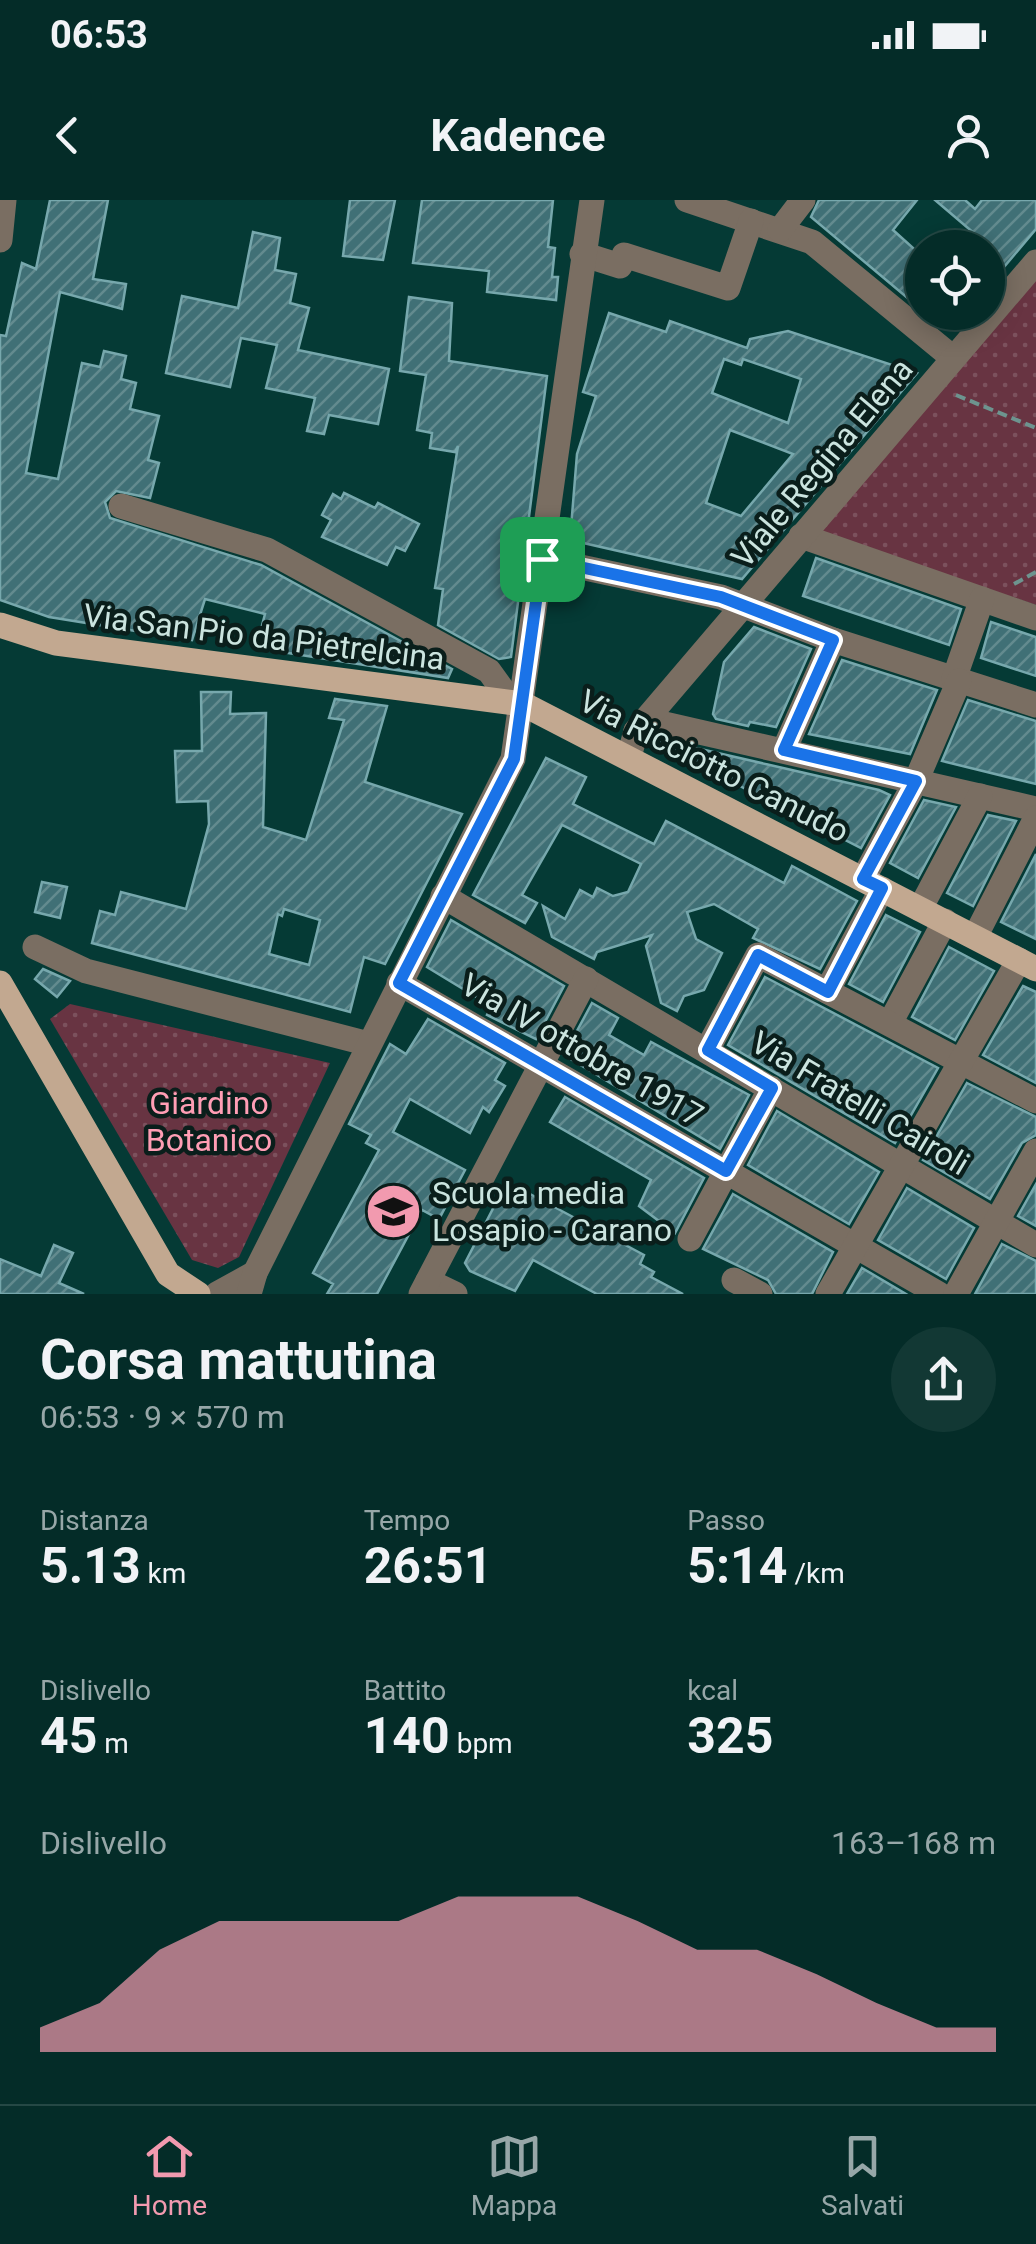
<!DOCTYPE html>
<html lang="it">
<head>
<meta charset="utf-8">
<style>
  :root { --surface:#042c28; --page:#123834; --text:#f1f3f6; --muted:#97a7a8; --line:#254845; --accent:#f29aaf }
  body { margin:0; font-family:Roboto,sans-serif; background:var(--page); color:var(--text); height:100vh; display:flex; flex-direction:column; font-size:38px; white-space:nowrap }
  * { box-sizing:border-box; margin:0 }
  p { font-size:32px; color:var(--muted) }
  .icon { flex:none; width:55px; height:55px; fill:none; stroke:currentColor; stroke-width:2; stroke-linecap:round; stroke-linejoin:round }
  .map { position:relative; height:1094px; overflow:hidden }
  .side { display:flex; flex-direction:column; background:var(--surface); flex:1 }
  .side>* { flex:none }
  .tools { position:absolute; left:905px; top:30px; display:grid; gap:20px }
  .tools a { display:grid; place-items:center; width:100px; height:100px; border-radius:50%; background:var(--surface); box-shadow:0 5px 25px #0003,0 0 0 2px var(--line); font-size:50px }
  .pin { position:absolute; display:grid; place-items:center; width:85px; height:85px; color:#fff; margin:-42px; border-radius:20px; box-shadow:0 5px 15px #0006 }
  .round { display:grid; place-items:center; flex:none; width:105px; height:105px; border-radius:52px; background:var(--page) }
  .summary { display:flex; align-items:center; justify-content:space-between; height:170px; padding:0 40px }
  h1 { font-size:55px; font-weight:700; line-height:75px }
  .stats { display:grid; grid-template-columns:repeat(3,1fr); gap:15px; height:170px; padding:10px 40px }
  .stats div { display:grid; align-content:center }
  .stats b { font-size:50px; font-weight:700 }
  .stats small { font-size:28px; font-weight:400 }
  .stats p { font-size:28px }
  .chart { height:280px; padding:20px 40px }
  .chart p { display:flex; justify-content:space-between }
  .chart svg { width:100%; height:180px; margin-top:10px; fill:var(--accent); opacity:.7 }
  .status { display:flex; justify-content:space-between; align-items:center; height:70px; padding:0 50px; background:var(--surface); direction:ltr }
  .status svg { height:28px; fill:currentColor }
  header { display:flex; justify-content:space-between; align-items:center; height:130px; padding:0 40px; background:var(--surface); font-size:45px; font-weight:700 }
  .tabs { display:flex; justify-content:space-around; align-items:center; height:140px; border-top:2px solid var(--line); background:var(--surface); font-size:28px; color:var(--muted) }
  .tabs a { display:grid; justify-items:center; gap:5px }
  .tabs .on { color:var(--accent) }
  .map>svg:first-child { display:block }
  .park { fill:url(#park-dots) }
  .building { fill:url(#building-hatch); stroke:#77a8ad; stroke-width:2.5; fill-rule:evenodd }
  .lines { fill:none; stroke-linecap:round; stroke-linejoin:round }
  .path { stroke:#6d948f; stroke-width:4; stroke-dasharray:10 5; stroke-linecap:butt }
  .minor { stroke:#7a6e62; stroke-width:25 }
  .major { stroke:#c2a890; stroke-width:25 }
  .route-casing { stroke:#fff; stroke-width:20 }
  .route { stroke:#1a73e8; stroke-width:12 }
  .labels { text-anchor:middle; stroke-width:9; stroke-linejoin:round; paint-order:stroke }
  .street-label { font-size:32px; fill:#cbe4df; stroke:#0a1e1b }
  .park-label { font-size:32px; fill:#ff9eb5; stroke:#0a1e1b }
  .poi-label { font-size:32px; fill:#cbe4df; stroke:#0a1e1b; text-anchor:start }
</style>
</head>
<body>
<div class="status"><b>06:53</b><svg viewBox="0 0 49 12"><path d="M0 12V9h3v3zM5 12V6h3v6zM10 12V3h3v9zM15 12V0h3v12zM26 1h20v11H26zM47 4h2v5h-2z"/></svg></div>
<header><svg class="icon" aria-label="back" viewBox="0 0 24 24"><path d="M15 5l-7 7 7 7"/></svg>Kadence<svg class="icon" aria-label="person" viewBox="0 0 24 24"><circle cx="12" cy="8" r="4"/><path d="M4 21q1-7 8-7t8 7"/></svg></header>
<div class="map">
<svg width="1036" height="1094" viewBox="0 0 1036 1094">
  <defs>
    <pattern id="park-dots" width="8" height="8" patternUnits="userSpaceOnUse" patternTransform="scale(2.5)"><rect width="8" height="8" fill="#683442"/><path d="M2 2h.1M6 6h.1" fill="none" stroke="#7c515d" stroke-width="1.8" stroke-linecap="round"/></pattern>
    <pattern id="building-hatch" width="6" height="6" patternUnits="userSpaceOnUse" patternTransform="scale(2.5)"><rect width="6" height="6" fill="#407076"/><path d="M-1 1l2-2M0 6l6-6M5 7l2-2" fill="none" stroke="#638b8f"/></pattern>
  </defs>
  <rect width="100%" height="100%" fill="#053a35"/>
  <!-- park -->
  <g class="park">
    <polygon points="1036,80 1036,405 819,333"/>
    <polygon points="70,804 330,863 239,1057 218,1068 192,1060 50,819"/>
  </g>
  <!-- building -->
  <g class="building">
    <polygon points="50,0 108,0 93,79 126,84 122,109 60,92 26,273 58,279 82,163 100,167 104,151 126,156 121,179 136,183 130,209 159,216 148,260 159,263 150,298 116,291 105,302 110,318 261,365 452,469 448,478 256,448 265,414 205,399 192,440 49,417 0,400 0,135 6,136 22,63 36,69"/>
    <polygon points="350,0 395,0 383,60 343,56"/>
    <polygon points="422,0 553,0 548,47 555,48 552,77 558,77 556,100 487,92 489,71 413,63"/>
    <polygon points="819,0 917,0 893,30 922,56 922,110 811,17"/>
    <polygon points="935,0 965,0 975,9 982,0 1036,0 1036,29 988,86 988,48 964,48 975,34"/>
    <polygon points="253,32 280,38 275,70 296,74 290,103 309,108 298,150 389,169 378,224 329,215 324,234 307,231 315,198 266,188 277,145 241,138 230,187 166,173 182,96 238,108"/>
    <polygon points="409,97 452,103 449,161 547,176 511,457 499,459 438,425 443,389 435,388 458,246 455,252 430,248 432,233 417,230 426,175 400,171"/>
    <path d="M609,113L666,132L670,121L747,148L750,139L788,131L917,173L742,379L570,340L577,254L596,196L583,192ZM724,159L741,165L743,159L801,179L788,223L712,193ZM730,230L793,254L741,316L706,303Z"/>
    <polygon points="344,293 375,308 378,303 419,324 405,351 396,347 387,365 322,337 331,320 322,315 333,294 341,299"/>
    <polygon points="816,358 961,409 949,445 803,396"/>
    <polygon points="991,422 1036,437 1036,476 981,458"/>
    <polygon points="754,427 811,449 776,527 750,522 748,526 716,519 713,514 724,462"/>
    <polygon points="842,460 937,490 910,554 809,534"/>
    <path d="M201,492H231L230,514L266,513L263,627L306,640L344,520L329,518L335,499L387,506L365,582L462,614L385,764L364,757L350,812L92,743L100,711L115,715L121,692L186,709L209,624L208,601L177,602L175,551H202ZM284,709L320,720L309,765L269,754L278,714L282,716Z"/>
    <polygon points="968,500 1036,521 1036,584 942,561"/>
    <polygon points="661,540 879,590 890,595 861,648 654,542"/>
    <polygon points="546,558 586,577 573,604 654,644 666,621 784,683 792,666 857,701 820,769 753,738 758,729 714,704 687,712 696,739 722,753 704,790 684,796 677,811 661,803 646,746 652,735 597,752 594,759 552,737 543,706 565,719 580,690 593,697 597,688 613,696 628,692 641,664 562,625 522,695 537,703 525,723 473,695"/>
    <polygon points="924,600 956,607 918,678 890,663"/>
    <polygon points="988,615 1016,621 973,706 947,693"/>
    <polygon points="1036,654 1036,739 1001,722"/>
    <polygon points="42,682 67,687 60,718 35,712"/>
    <polygon points="886,715 920,732 883,802 849,784"/>
    <polygon points="451,720 564,786 536,839 487,815 491,806 427,767"/>
    <polygon points="949,747 994,771 955,840 912,817"/>
    <polygon points="43,769 70,781 57,797 35,779"/>
    <polygon points="765,777 938,868 895,943 728,845"/>
    <polygon points="1023,786 1036,792 1036,883 983,855"/>
    <polygon points="592,803 618,818 609,835 644,855 651,842 749,895 720,949 564,855"/>
    <polygon points="428,819 505,863 495,880 505,886 489,912 483,907 470,933 410,899 393,932 465,970 439,1019 422,1010 377,1094 327,1094 333,1084 313,1073 379,950 366,943 371,935 349,924 390,844 406,854"/>
    <polygon points="967,883 1036,917 1036,935 1022,943 990,999 923,960"/>
    <polygon points="565,897 704,978 675,1033 639,1006 651,980 550,922"/>
    <polygon points="777,911 879,972 849,1024 748,965"/>
    <polygon points="1036,984 1036,1026 1018,1016"/>
    <polygon points="907,988 974,1028 946,1079 878,1040"/>
    <polygon points="530,994 644,1055 640,1064 654,1072 651,1077 683,1094 597,1094 533,1060 515,1091 470,1071 465,1063 500,995 508,1000 511,995 525,1003"/>
    <polygon points="733,994 833,1052 812,1094 776,1094 768,1080 703,1049"/>
    <polygon points="1002,1044 1036,1061 1036,1094 975,1094"/>
    <polygon points="54,1045 73,1053 59,1083 84,1094 0,1094 0,1059 41,1076"/>
    <polygon points="862,1068 906,1094 847,1094"/>
  </g>
  <g class="lines">
    <!-- path -->
    <g class="path">
      <polyline points="956,195 1036,228"/>
      <polyline points="1014,384 1036,372"/>
    </g>
    <!-- minor -->
    <g class="minor">
      <polyline points="687,0 812,42 953,158"/>
      <polyline points="780,30 803,0"/>
      <polyline points="0,40 4,0"/>
      <polyline points="582,54 620,66 624,55 728,88 751,21"/>
      <polyline points="121,306 267,350 489,471 512,503"/>
      <polyline points="801,336 1036,418"/>
      <polyline points="543,359 721,397 833,440 1036,505"/>
      <polyline points="954,479 982,399"/>
      <polyline points="636,531 660,523 1036,609"/>
      <polyline points="784,550 833,440"/>
      <polyline points="629,557 636,531 1036,62"/>
      <polyline points="863,679 916,581 959,481"/>
      <polyline points="443,696 1036,1045"/>
      <polyline points="920,709 980,596"/>
      <polyline points="975,737 1036,618"/>
      <polyline points="35,747 86,771 369,844"/>
      <polyline points="399,783 939,1094"/>
      <polyline points="827,791 882,689"/>
      <polyline points="890,823 945,721"/>
      <polyline points="707,850 758,755 1036,901"/>
      <polyline points="690,1039 771,888"/>
      <polyline points="734,1080 760,1094"/>
      <polyline points="428,1081 455,1094"/>
      <polyline points="217,1094 255,1073"/>
      <polyline points="249,1094 255,1073 513,559 592,0"/>
      <polyline points="421,1094 586,779"/>
      <polyline points="828,1094 1019,760"/>
      <polyline points="956,1094 1036,951"/>
    </g>
    <!-- major -->
    <g class="major">
      <polyline points="0,425 56,443 523,504 1036,769"/>
      <polyline points="0,783 168,1074 198,1094"/>
    </g>
  </g>
  <g class="lines">
    <defs>
      <polygon id="route" points="542,359 721,397 833,440 784,550 916,581 863,679 882,688 828,792 758,755 708,850 772,888 726,971 399,783 514,559"/>
    </defs>
    <!-- route casing -->
    <use href="#route" class="route-casing"/>
    <!-- route -->
    <use href="#route" class="route"/>
  </g>
  <!-- icons -->
  <defs>
    <symbol id="school-disc" viewBox="-11 -11 22 22"><circle r="9.5" fill="#f29aaf" stroke="#0a1e1b"/><path d="M0-5L7-2L0 1L-7-2ZM-4 1L0 2.5L4 1V4Q0 6-4 4Z" fill="#111"/></symbol>
  </defs>
  <g fill-rule="evenodd">
    <use href="#school-disc" x="362" y="980" width="63" height="63"/>
  </g>
  <g class="labels">
    <!-- street labels -->
    <g class="street-label">
      <text transform="translate(822 263) rotate(-50)" y="11">Viale Regina Elena</text>
      <text transform="translate(264 437) rotate(7)" y="11">Via San Pio da Pietrelcina</text>
      <text transform="translate(714 566) rotate(27)" y="11">Via Ricciotto Canudo</text>
      <text transform="translate(582 850) rotate(30)" y="11">Via IV ottobre 1917</text>
      <text transform="translate(860 903) rotate(31)" y="11">Via Fratelli Cairoli</text>
    </g>
    <!-- park labels -->
    <g class="park-label">
      <text x="209" y="914">Giardino<tspan x="209" dy="37">Botanico</tspan></text>
    </g>
    <!-- poi labels -->
    <g class="poi-label">
      <text x="432" y="1004">Scuola media<tspan x="432" dy="37">Losapio - Carano</tspan></text>
    </g>
  </g>
</svg>
<div class="tools">
<a><svg class="icon" aria-label="locate" viewBox="0 0 24 24"><circle cx="12" cy="12" r="6"/><path d="M12 2v4M12 18v4M2 12h4M18 12h4"/></svg></a>
</div>
<div class="pin" style="left:542px;top:359px;background:#1e9e55"><svg class="icon" aria-label="arrive" viewBox="0 0 24 24"><path d="M6 21V4h12l-3 4 3 4H6"/></svg></div>
</div>
<section class="side">
<div class="summary"><div><h1>Corsa mattutina</h1><p>06:53 · 9 × 570 m</p></div><a class="round"><svg class="icon" aria-label="share" viewBox="0 0 24 24"><path d="M12 15V3M7 8l5-5 5 5M5 13v7h14v-7"/></svg></a></div>
<div class="stats">
<div><p>Distanza</p><b>5.13<small> km</small></b></div>
<div><p>Tempo</p><b>26:51</b></div>
<div><p>Passo</p><b>5:14<small> /km</small></b></div>
</div>
<div class="stats">
<div><p>Dislivello</p><b>45<small> m</small></b></div>
<div><p>Battito</p><b>140<small> bpm</small></b></div>
<div><p>kcal</p><b>325</b></div>
</div>
<div class="chart"><p><span>Dislivello</span>163–168 m</p>
<svg viewBox="0 0 160 44" preserveAspectRatio="none"><path d="M0 44V38L10 32L20 19L30 12L40 12L50 12L60 12L70 6L80 6L90 6L100 12L110 19L120 19L130 25L140 32L150 38L160 38V44z"/></svg>
</div>
</section>
<nav class="tabs">
<a class="on"><svg class="icon" aria-label="home" viewBox="0 0 24 24"><path d="M3 11l9-7 9 7M6 9v11h12V9"/></svg>Home</a>
<a><svg class="icon" aria-label="map" viewBox="0 0 24 24"><path d="M3 6l6-2 6 2 6-2v14l-6 2-6-2-6 2zM9 4v14M15 6v14"/></svg>Mappa</a>
<a><svg class="icon" aria-label="saved" viewBox="0 0 24 24"><path d="M7 4h10v16l-5-4-5 4z"/></svg>Salvati</a>
</nav>
</body>
</html>
